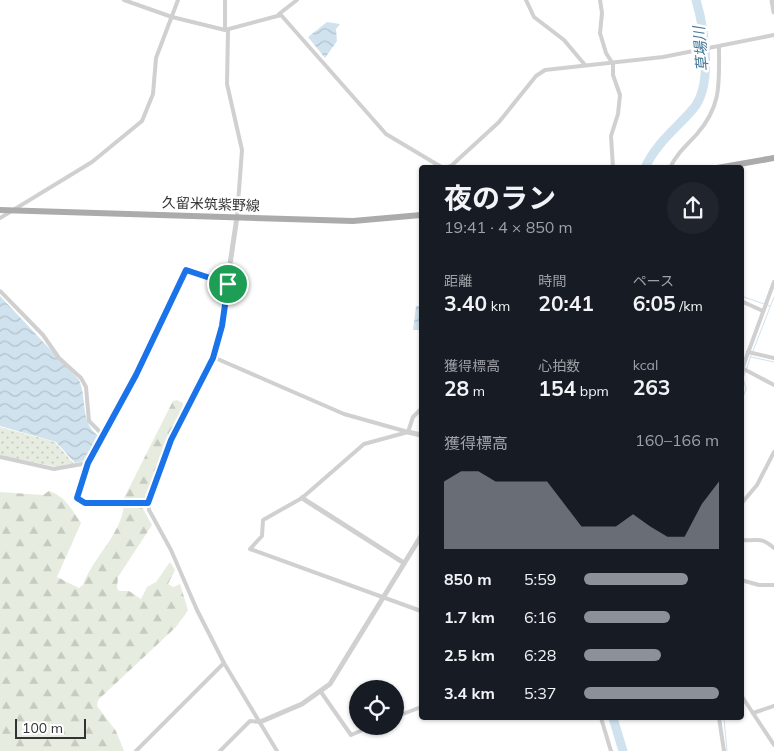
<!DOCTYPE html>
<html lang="ja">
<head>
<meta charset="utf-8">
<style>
  :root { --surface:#171b24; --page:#20242c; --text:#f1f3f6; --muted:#9ea1a6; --accent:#8c9099 }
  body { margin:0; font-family:Mulish,"Noto Sans JP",sans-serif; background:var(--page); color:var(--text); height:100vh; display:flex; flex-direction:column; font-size:19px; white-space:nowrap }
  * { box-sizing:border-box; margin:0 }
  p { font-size:16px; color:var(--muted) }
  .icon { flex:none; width:28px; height:28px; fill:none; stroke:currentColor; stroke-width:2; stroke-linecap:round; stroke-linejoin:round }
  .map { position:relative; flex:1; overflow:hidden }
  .drawer { position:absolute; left:419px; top:165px; width:325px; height:555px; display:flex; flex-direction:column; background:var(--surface); border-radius:5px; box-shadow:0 1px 4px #0004 }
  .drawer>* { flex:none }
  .buttons { position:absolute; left:349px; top:680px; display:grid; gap:10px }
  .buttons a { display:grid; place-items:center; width:55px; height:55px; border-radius:50%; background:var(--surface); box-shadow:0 1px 4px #0004; font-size:25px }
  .scale { position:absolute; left:15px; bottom:12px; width:71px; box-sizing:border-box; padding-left:5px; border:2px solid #333; border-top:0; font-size:14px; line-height:18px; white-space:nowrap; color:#333; -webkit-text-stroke:4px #fff; paint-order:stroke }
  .pin { position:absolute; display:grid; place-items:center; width:42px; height:42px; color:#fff; margin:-21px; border:2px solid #fff; border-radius:50%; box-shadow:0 1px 5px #0007 }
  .round { display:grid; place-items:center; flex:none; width:52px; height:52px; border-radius:26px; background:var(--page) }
  .head { display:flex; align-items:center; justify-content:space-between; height:85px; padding:0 25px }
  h1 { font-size:28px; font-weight:700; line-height:38px }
  .figures { display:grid; grid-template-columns:repeat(3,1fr); gap:8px; height:85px; padding:5px 25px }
  .figures div { display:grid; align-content:center }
  .figures b { font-size:21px; font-weight:700 }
  .figures small { font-size:14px; font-weight:400 }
  .figures p { font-size:14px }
  .chart { height:140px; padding:10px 25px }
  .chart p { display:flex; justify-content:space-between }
  .chart svg { width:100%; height:90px; margin-top:5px; fill:var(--accent); opacity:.7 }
  ul { padding:0 25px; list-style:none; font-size:16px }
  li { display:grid; grid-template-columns:80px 60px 1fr; align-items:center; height:38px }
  li i { height:12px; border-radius:6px; background:var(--accent) }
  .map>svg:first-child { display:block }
  .forest { fill:url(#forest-firs) }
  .park { fill:url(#park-dots) }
  .water { fill:url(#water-waves) }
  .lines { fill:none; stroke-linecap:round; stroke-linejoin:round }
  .stream { stroke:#cfe2ee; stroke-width:1 }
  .river { stroke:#cfe2ee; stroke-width:9 }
  .minor { stroke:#d0d0d0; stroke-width:4 }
  .tertiary { stroke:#d0d0d0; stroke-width:5 }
  .primary { stroke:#ababab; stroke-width:6 }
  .route-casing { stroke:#fff; stroke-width:10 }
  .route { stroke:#1a73e8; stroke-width:6 }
  .labels { text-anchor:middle; stroke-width:5; stroke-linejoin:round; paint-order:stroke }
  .street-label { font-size:14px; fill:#333; stroke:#fff }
  .water-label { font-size:15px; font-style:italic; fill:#3f7597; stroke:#fff }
</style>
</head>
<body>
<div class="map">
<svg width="774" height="751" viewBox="0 0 774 751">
  <defs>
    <pattern id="forest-firs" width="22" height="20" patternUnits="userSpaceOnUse" patternTransform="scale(1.25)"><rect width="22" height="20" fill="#e6ecdf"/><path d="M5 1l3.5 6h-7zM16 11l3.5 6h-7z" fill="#c6cbc0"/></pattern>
    <pattern id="park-dots" width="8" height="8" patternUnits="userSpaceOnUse" patternTransform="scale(1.25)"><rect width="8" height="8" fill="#e6ecdf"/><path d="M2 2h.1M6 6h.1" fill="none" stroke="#c6cbc0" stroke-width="1.8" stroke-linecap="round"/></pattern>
    <pattern id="water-waves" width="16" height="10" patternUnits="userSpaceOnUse" patternTransform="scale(1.25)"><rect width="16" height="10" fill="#cfe2ee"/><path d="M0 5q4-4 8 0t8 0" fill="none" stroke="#b2c2cd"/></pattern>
  </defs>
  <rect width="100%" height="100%" fill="#fff"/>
  <!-- forest -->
  <path class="forest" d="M177,400L183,403V407L142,507L152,525L118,577L117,588L119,591H129L141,599L147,587L156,582L170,562L175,570L168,584L173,587L180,584L188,610L176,627L98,700L97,706L116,731L124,751H0V492L43,495L49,491C65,496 72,510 81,523L57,577L79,588L83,585C93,556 126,531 124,498L173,401Z"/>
  <!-- park -->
  <polygon class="park" points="0,427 55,442 74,464 58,467 0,456"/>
  <!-- water -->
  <g class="water">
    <polygon points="327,22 340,24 336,29 337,41 325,58 308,37"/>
    <path d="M0,296L79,380C88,401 79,423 100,437L88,460L75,463L56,442L0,426Z"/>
    <polygon points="416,306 421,306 421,330 413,330"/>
  </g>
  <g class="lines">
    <!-- stream -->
    <g class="stream">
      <polyline points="741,296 770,306"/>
      <polyline points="753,351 774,297"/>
      <polyline points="751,357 774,362"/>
      <polyline points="747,368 751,355"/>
      <polyline points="741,402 746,389 743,378 745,372"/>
      <polyline points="724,718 727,751"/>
    </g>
    <!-- river -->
    <g class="river">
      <path d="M645,168C656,143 677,128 693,109C714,85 704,27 696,0"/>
      <polyline points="613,718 623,751"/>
    </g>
    <!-- minor -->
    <g class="minor">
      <polyline points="124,0 172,17 225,30 281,15 386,134 443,168"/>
      <polyline points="225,0 225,30"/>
      <polyline points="526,0 534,17 564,40 585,65"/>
      <polyline points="600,0 602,13 600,33 606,53 613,64 613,75 620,95 618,114 611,136 613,168"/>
      <polyline points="279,14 297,0"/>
      <polyline points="228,30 227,84 242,150 237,217"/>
      <polyline points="445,168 451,166 499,122 536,76 545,70 663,57 774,35"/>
      <path d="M670,168C676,154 687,145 697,134C722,105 719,83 719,47"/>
      <polyline points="0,218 92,162 142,121 153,94 156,58 178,0"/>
      <polyline points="0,291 43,335 59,358 81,378 86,387 89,421 103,435"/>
      <polyline points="741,301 763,311"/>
      <polyline points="748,352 774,358"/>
      <polyline points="213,357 344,414 408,432"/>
      <polyline points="742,368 774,385"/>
      <polyline points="741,372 774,282"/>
      <polyline points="421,409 413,417 408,432 364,444 302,498 263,520 262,536 250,549 421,611"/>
      <polyline points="171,440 148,500 149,510 171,550 197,610 224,663 277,751"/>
      <polyline points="0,457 54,469 88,463"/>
      <polyline points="148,503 85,503 77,499 88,463 136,375 185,272 228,285"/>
      <polyline points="741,504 757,485 774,452"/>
      <path d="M741,540C758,542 759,535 774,548"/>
      <polyline points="741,580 759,585 774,585"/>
      <polyline points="321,692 351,735 372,726"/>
      <polyline points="741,695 774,745"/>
      <polyline points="753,713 774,706"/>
      <polyline points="395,717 421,707"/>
      <polyline points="601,718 611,751"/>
      <polyline points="719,718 724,751"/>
      <polyline points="136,751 224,663"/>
      <polyline points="220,751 250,721 260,722"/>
    </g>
    <!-- tertiary -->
    <g class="tertiary">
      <polyline points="772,0 774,12"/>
      <polyline points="408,432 421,435"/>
      <polyline points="171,440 213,357 219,338 237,217"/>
      <polyline points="302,498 404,563"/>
      <polyline points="260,722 302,704 330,684 421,536"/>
    </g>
    <!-- primary -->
    <g class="primary">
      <polyline points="717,168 774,158"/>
      <polyline points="0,210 353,221 421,215"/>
    </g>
  </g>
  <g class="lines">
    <defs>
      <polygon id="route" points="186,270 228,284 222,326 213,358 171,440 148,503 85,503 77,498 88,463 136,375"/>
    </defs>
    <!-- route casing -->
    <use href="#route" class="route-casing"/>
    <!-- route -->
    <use href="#route" class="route"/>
  </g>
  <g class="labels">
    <!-- street labels -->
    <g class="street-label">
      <text transform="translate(211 204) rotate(2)" y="5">久留米筑紫野線</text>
    </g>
    <!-- water labels -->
    <g class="water-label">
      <text transform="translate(701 49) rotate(-95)" y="5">草場川</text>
    </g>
  </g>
</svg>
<div class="buttons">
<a><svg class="icon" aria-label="locate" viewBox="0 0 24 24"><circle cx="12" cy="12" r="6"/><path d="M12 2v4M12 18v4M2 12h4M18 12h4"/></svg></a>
</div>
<div class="scale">100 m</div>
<div class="pin" style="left:228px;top:284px;background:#1e9e55"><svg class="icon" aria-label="arrive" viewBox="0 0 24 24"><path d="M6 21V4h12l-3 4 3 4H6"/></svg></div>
<section class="drawer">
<div class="head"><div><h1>夜のラン</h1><p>19:41 · 4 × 850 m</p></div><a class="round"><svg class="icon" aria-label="share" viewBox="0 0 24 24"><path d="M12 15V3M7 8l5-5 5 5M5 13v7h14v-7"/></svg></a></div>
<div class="figures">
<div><p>距離</p><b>3.40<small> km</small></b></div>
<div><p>時間</p><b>20:41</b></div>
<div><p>ペース</p><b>6:05<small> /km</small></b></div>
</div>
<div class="figures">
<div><p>獲得標高</p><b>28<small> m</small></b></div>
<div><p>心拍数</p><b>154<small> bpm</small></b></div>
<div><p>kcal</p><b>263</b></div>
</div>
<div class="chart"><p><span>獲得標高</span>160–166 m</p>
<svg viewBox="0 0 160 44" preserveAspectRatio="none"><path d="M0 44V11L10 6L20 6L30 11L40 11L50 11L60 11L70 22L80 33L90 33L100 33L110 27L120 33L130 38L140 38L150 22L160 11V44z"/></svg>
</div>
<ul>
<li><b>850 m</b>5:59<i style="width:77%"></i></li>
<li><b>1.7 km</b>6:16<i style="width:64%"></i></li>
<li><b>2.5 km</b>6:28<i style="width:57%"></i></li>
<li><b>3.4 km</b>5:37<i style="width:100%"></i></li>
</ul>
</section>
</div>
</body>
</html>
